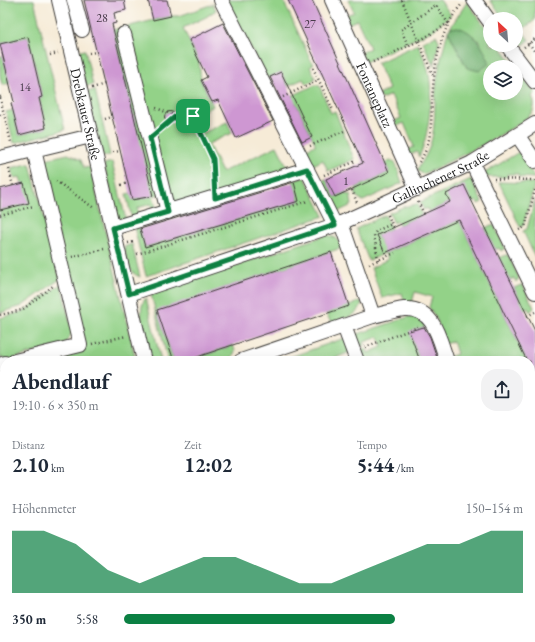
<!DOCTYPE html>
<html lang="de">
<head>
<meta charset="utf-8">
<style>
  :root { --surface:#fff; --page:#f2f2f3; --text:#1f2937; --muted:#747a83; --accent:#0b8043 }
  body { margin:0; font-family:"EB Garamond",serif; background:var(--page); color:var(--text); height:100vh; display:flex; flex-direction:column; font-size:15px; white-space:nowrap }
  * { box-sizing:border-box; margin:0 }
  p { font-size:13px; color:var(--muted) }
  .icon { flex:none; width:22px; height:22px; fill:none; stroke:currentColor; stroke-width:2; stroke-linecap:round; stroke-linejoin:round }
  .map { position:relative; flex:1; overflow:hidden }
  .panel { position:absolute; left:0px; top:356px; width:535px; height:286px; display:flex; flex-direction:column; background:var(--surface); border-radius:16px 16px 0 0; box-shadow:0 4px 16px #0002 }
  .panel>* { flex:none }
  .needle { width:26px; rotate:334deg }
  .buttons { position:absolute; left:483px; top:12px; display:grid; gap:8px }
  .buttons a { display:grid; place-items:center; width:40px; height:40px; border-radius:50%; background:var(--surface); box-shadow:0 4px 16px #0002; font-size:20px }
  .pin { position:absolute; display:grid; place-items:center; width:34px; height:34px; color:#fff; margin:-17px; border-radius:8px; box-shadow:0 2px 6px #0006 }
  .round { display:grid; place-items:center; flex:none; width:42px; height:42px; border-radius:16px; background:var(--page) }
  .head { display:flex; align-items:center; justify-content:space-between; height:68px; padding:0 12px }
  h1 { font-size:22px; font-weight:700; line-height:30px }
  .stats { display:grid; grid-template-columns:repeat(3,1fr); gap:6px; height:68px; padding:4px 12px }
  .stats div { display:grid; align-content:center }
  .stats b { font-size:20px; font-weight:700 }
  .stats small { font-size:11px; font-weight:400 }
  .stats p { font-size:11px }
  .chart { height:112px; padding:8px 12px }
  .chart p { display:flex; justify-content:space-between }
  .chart svg { width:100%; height:72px; margin-top:4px; fill:var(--accent); opacity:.7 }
  ul { padding:0 12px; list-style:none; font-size:13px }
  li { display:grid; grid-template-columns:64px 48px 1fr; align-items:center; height:30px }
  li i { height:10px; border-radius:5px; background:var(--accent) }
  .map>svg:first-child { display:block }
  .green { fill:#93d288; stroke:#587752 }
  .forest { fill:#76b474; stroke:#496848 }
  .building { fill:#ce97d2 }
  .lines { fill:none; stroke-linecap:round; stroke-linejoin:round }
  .minor-casing { stroke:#3d3b38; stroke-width:16 }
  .major-casing { stroke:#3d3b38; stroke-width:20 }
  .path { stroke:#3d3b38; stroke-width:2.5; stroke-dasharray:1 3; stroke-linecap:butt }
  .minor { stroke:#fff; stroke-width:14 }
  .major { stroke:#edc569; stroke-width:18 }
  .route-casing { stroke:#fff; stroke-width:8 }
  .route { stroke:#0b8043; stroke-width:5 }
  .labels { text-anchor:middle; stroke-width:3; stroke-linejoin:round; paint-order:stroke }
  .number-label { font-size:12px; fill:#483b4a }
  .street-label { font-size:14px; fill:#1c1c1c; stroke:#fdfcf7 }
</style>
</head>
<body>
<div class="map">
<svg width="535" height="642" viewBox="0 0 535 642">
  <rect width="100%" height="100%" fill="#fdfcf7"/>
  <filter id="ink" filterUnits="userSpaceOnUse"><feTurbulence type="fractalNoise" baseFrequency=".025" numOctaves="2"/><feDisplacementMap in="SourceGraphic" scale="8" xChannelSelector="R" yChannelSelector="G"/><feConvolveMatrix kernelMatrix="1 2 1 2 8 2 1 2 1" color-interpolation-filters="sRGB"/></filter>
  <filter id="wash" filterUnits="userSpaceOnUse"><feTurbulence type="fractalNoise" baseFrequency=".012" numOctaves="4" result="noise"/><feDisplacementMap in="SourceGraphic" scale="16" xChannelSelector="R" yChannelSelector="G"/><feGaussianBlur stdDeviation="0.9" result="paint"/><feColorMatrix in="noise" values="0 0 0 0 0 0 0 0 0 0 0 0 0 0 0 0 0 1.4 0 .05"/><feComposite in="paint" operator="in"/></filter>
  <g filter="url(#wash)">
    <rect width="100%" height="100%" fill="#f6ebd7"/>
    <!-- green -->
    <g class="green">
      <polygon points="0,0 34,0 65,130 14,143 6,112 13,110 19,135 46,128 39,98 42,97 28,37 0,44"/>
      <polygon points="227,0 283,0 313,65 310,67 315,77 313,81 306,84 303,79 288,86 281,72 266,79"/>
      <polygon points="348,0 440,0 451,15 432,31 365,62 361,53 370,48 357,20 348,24 344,16 354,12"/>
      <polygon points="490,0 535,0 535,20 522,30 529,40 523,45 516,35 516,19 504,19"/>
      <path d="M467,2L490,33V45H499L516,67H490V93H516V67L535,93L532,96C534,101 535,105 533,111C525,126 443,165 423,174L418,171V168C438,141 433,120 436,88C438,69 443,49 448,31L467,68L481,43C471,34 465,27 450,28Z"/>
      <polygon points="213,4 216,10 206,17 183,28 199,62 201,80 213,106 194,116 203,133 227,122 232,133 208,144 222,172 277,146 290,172 170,208 160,194 153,196 157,211 153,212 151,204 137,208 139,216 132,219 126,194 131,193 133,200 152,196 113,30 171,16 179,16"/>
      <polygon points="436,35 439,41 434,67 423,42"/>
      <path d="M418,44C421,52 426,61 428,70C434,93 429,136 419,157L417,152L407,156L405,151L414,147L404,123L394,127L392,122L401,118L391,95L381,99L379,94L389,89L377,63Z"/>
      <polygon points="85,50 93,85 86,86 77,52"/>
      <polygon points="0,56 3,56 10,83 2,85 0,75"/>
      <polygon points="315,85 319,85 331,113 335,111 354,159 328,171 323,160 313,165 310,164 303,151 315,145 315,143 296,103 285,108 281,101"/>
      <polygon points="95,90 110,155 103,157 87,92"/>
      <polygon points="519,152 535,178 519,177 518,174 507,174 507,177 485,177 483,174"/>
      <polygon points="68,154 81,160 84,168 90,167 136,361 67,361 66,354 85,349 41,160"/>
      <polygon points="390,160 395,162 402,183 363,201 357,197 355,192 357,191 356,188 389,172 385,163"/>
      <polygon points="112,162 126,220 118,220 104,164"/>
      <polygon points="28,164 30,164 60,279 22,306 0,313 0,210 28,203 20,177 14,178 11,168"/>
      <polygon points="305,177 324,216 146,276 134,227 139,225 145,247 299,201 293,181"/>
      <polygon points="326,179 335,197 346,192 347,195 350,194 352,205 335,213 318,183"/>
      <polygon points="471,179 482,202 478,204 477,201 473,203 450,202 429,212 427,208 424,210 420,202"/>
      <polygon points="499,182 535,183 523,226 520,227"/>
      <polygon points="535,199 535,257 523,231 527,229"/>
      <polygon points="417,204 422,215 399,225 397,221 394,223 389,213 403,207"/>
      <polygon points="385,215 391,229 377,235 386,253 459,220 527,361 450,361 449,357 457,354 453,341 445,344 437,320 429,307 432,297 415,292 412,303 405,303 402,293 382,298 371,268 388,259 385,253 369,261 356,229"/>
      <polygon points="491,225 494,225 505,248 501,251 499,248 495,250 485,228"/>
      <polygon points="327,235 336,238 344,247 157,311 174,361 168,361 151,294"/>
      <path d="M132,244L140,277C127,272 127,259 124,247Z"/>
      <polygon points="506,255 508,255 519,278 516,282 514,278 510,280 499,258"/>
      <polygon points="61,284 72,332 65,344 4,361 3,357 0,357 0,318 24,311"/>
      <polygon points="521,285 523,285 534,308 530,312 528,308 524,310 514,288"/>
      <path d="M146,298L161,361H152C148,346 134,310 146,298Z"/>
      <path d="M362,301C360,316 346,318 333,322L329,319L326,313Z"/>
      <polygon points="411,316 419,316 429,325 410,332 420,361 377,361 376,358 363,361 357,351 366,348 368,353 382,347 379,337 364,342 365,345 356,348 352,336"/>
      <polygon points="345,338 350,352 328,361 279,361"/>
      <polygon points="233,345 235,351 232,358 225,361 204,361 202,356"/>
      <polygon points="5,505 5,555 0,556 0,506"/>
      <polygon points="5,560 5,635 0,640 0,561"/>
    </g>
    <!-- forest -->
    <path class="forest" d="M458,27C476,33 483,47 490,63L479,71L467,68L448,31L450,28Z"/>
    <g id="blocks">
      <!-- building -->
      <g class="building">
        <polygon points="84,0 124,0 126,10 114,13 116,23 112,24 153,196 132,200"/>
        <polygon points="148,0 167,0 171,16 153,20"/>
        <polygon points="288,0 312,0 389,172 335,197 326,179 363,163"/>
        <polygon points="223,23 273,121 236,138 218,100 212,102 201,80 207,77 189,40"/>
        <polygon points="28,37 42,97 39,98 46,128 19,135 11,103 14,102 0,44"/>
        <polygon points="281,72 312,137 302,142 270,77"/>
        <circle cx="170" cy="117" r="5.5"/>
        <polygon points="294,182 299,201 145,247 140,229"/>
        <polygon points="24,183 29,203 0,210 0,189"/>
        <polygon points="464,185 535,331 535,377 530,366 530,361 527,361 459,220 385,253 377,235 450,202 446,194"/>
        <polygon points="331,252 349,306 185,361 174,361 157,310"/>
        <polygon points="424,327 430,337 438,361 420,361 409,331"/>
      </g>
    </g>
  </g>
  <g filter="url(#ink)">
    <use href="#blocks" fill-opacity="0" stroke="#3d3b38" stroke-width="1"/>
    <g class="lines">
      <defs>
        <g id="minor">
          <path id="s1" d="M59,0L144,361"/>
          <polyline points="74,0 82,30"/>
          <polyline points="221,0 335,225"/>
          <path id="s2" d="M332,0L417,189"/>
          <polyline points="474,0 490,22"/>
          <polyline points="124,34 168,212"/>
          <polyline points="507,45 535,82"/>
          <polyline points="518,136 535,161"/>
          <polyline points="0,158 91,136"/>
          <polyline points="472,163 535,292"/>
          <polyline points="113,228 307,169"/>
          <path id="s3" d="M129,294L341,223L472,163L535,124"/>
          <path d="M373,316C383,314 394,310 404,309C434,307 439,338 447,361"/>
          <polyline points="344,326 357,361"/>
          <polyline points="15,361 80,345 34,150"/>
          <polyline points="241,361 373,316 341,223"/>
          <polyline points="0,365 5,363"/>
          <polyline points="0,435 5,434"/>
          <polyline points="530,588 535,586"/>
          <polyline points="146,637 146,642"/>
          <polyline points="461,637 463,642"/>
        </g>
        <g id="major">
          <polyline points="530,423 535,422"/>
          <polyline points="21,642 28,637"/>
        </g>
      </defs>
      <!-- minor casing -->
      <use href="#minor" class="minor-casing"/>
      <!-- major casing -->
      <use href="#major" class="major-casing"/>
      <!-- path -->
      <g class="path">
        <polyline points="402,0 433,76"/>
        <polyline points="529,43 535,52"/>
        <polyline points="524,47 535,39"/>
        <polyline points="89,53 97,52"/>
        <polyline points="50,55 58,53"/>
        <path d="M373,62C399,50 426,39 448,23L436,5L401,30L408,45"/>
        <polyline points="313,68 333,110"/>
        <polyline points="92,88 105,84"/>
        <polyline points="0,97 4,96"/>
        <polyline points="283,97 319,80"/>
        <polyline points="0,98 11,142"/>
        <polyline points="156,108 176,116"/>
        <polyline points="0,115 4,114"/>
        <polyline points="193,116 213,159 214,185"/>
        <polyline points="105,119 112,117"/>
        <polyline points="161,131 176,116 193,116 198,119"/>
        <polyline points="310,146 344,131"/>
        <polyline points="113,152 121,151"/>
        <path d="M419,162C432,145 431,123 432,102C434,68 438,31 462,4"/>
        <polyline points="9,169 13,186"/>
        <polyline points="324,175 356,161"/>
        <polyline points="494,179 535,180"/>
        <polyline points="56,181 94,208"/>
        <polyline points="121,185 128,183"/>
        <polyline points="352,190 357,203"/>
        <polyline points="418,202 424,214"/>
        <polyline points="0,215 34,206"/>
        <polyline points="388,215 393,227"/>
        <polyline points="519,230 525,227 535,190"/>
        <polyline points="128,243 134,242"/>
        <polyline points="137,254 308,201"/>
        <polyline points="72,257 104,249"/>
        <polyline points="378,260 374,235 376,231 392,224"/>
        <polyline points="369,264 395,253"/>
        <polyline points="0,315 22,310 53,286"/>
        <polyline points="527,316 535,312"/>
        <polyline points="92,344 126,336"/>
        <polyline points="365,347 418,327"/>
        <polyline points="0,504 5,503"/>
        <polyline points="0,558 5,557"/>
        <polyline points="126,637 126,642"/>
        <polyline points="436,637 442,642"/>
        <polyline points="482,637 482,642"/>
        <polyline points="2,642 7,639"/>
        <polyline points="44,642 51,637"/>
      </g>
      <!-- minor -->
      <use href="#minor" class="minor"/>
      <!-- major -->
      <use href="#major" class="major"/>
    </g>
  </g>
  <g class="lines" filter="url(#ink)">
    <defs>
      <polygon id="route" points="176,116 193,116 213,159 215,198 307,169 335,225 129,294 113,228 168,212 150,138"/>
    </defs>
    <!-- route casing -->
    <use href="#route" class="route-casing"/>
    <!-- route -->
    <use href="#route" class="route"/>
  </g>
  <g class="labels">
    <!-- number labels -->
    <g class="number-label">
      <text x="102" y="22">28</text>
      <text x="310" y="28">27</text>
      <text x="25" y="91">14</text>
      <text x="346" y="185">1</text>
    </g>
    <!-- street labels -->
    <g class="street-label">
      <text dy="5" stroke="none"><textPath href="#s2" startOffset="104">Fontaneplatz</textPath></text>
      <text dy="5" stroke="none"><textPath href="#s1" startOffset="117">Drebkauer Straße</textPath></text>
      <text dy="5" stroke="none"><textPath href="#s3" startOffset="333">Gallinchener Straße</textPath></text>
    </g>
  </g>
</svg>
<div class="buttons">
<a><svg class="needle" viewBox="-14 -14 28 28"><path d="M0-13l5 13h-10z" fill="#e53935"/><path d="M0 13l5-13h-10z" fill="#747a83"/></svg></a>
<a><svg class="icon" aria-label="layers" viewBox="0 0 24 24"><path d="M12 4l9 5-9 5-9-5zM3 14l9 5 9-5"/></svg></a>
</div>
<div class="pin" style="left:193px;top:116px;background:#1e9e55"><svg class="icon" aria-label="arrive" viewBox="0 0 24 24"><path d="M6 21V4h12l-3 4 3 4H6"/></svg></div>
<section class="panel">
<div class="head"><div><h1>Abendlauf</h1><p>19:10 · 6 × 350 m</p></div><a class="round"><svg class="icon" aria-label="share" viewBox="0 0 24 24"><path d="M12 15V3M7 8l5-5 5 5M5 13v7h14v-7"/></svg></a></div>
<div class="stats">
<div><p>Distanz</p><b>2.10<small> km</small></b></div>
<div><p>Zeit</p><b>12:02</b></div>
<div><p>Tempo</p><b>5:44<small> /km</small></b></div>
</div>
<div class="chart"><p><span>Höhenmeter</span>150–154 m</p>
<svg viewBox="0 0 160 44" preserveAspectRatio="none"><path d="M0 44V6L10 6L20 14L30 30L40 38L50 30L60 22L70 22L80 30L90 38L100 38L110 30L120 22L130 14L140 14L150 6L160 6V44z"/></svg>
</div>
<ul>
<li><b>350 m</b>5:58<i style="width:68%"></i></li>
</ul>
</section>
</div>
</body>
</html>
